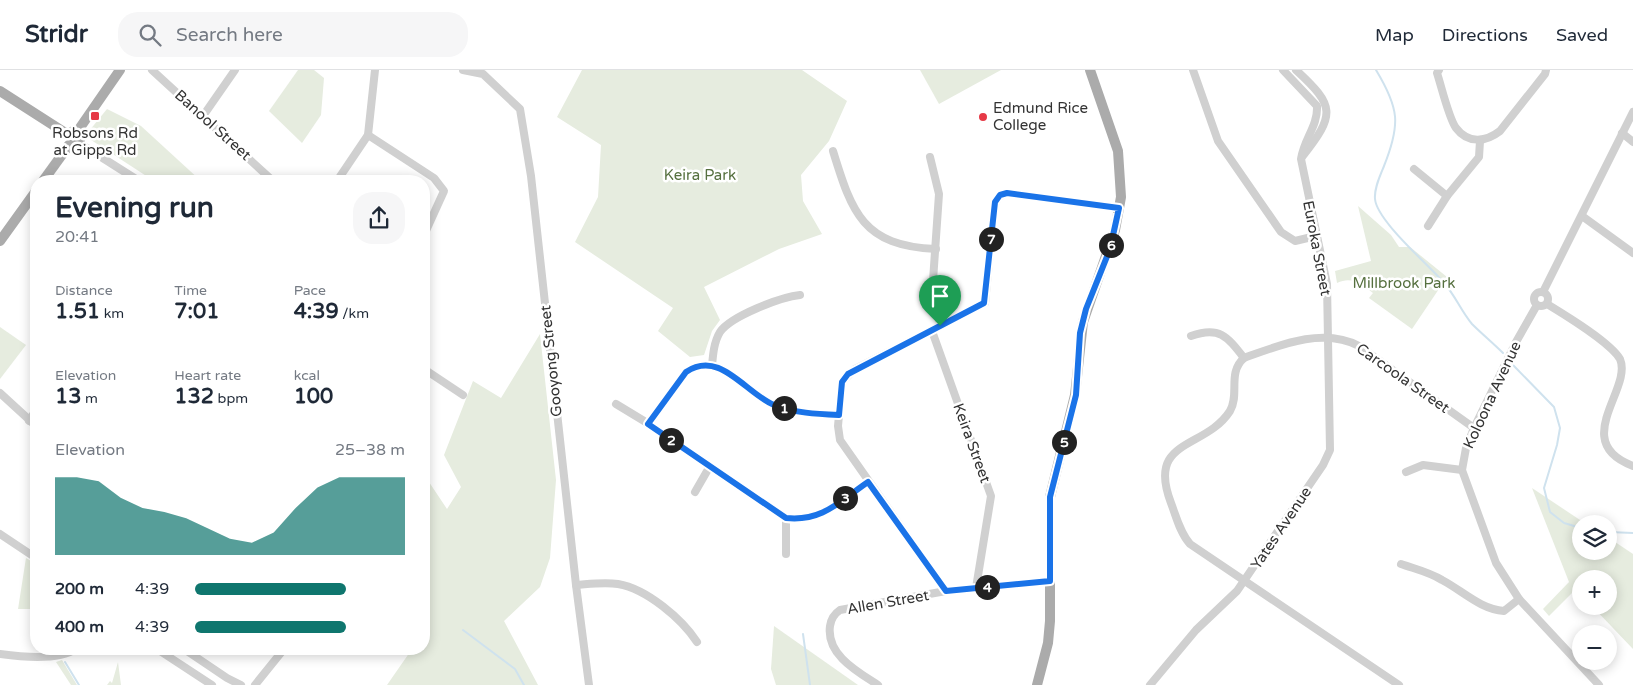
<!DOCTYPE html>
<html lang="en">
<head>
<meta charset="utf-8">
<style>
  :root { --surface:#fff; --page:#f6f6f7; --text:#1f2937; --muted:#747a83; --line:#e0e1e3; --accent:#0f766e }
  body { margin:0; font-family:"Varela Round",sans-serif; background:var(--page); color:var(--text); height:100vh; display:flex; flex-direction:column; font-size:19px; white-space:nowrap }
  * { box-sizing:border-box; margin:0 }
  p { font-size:16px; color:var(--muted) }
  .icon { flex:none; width:28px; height:28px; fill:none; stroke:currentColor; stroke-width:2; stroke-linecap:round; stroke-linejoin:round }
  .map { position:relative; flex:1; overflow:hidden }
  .sheet { position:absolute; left:30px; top:105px; width:400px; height:480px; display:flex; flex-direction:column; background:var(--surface); border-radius:20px; box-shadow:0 2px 12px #0003 }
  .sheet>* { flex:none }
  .tools { position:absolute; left:1572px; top:445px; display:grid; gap:10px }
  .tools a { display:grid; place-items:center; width:45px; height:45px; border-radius:50%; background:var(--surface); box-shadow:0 2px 12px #0003; font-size:25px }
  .pin { position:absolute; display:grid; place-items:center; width:42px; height:42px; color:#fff; margin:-51px -21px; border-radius:50% 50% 50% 0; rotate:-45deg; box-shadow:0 0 5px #0007 }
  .pin .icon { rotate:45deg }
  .km { position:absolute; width:25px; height:25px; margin:-12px; border-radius:50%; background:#222; color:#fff; font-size:14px; line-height:25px; text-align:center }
  .round { display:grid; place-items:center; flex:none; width:52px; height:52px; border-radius:20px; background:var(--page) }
  .headline { display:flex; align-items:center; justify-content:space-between; height:85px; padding:0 25px }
  h1 { font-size:28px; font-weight:800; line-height:38px }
  .metrics { display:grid; grid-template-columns:repeat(3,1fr); gap:8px; height:85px; padding:5px 25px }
  .metrics div { display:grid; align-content:center }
  .metrics b { font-size:21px; font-weight:800 }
  .metrics small { font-size:14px; font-weight:400 }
  .metrics p { font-size:14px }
  .chart { height:140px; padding:10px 25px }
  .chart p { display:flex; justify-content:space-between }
  .chart svg { width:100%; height:90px; margin-top:5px; fill:var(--accent); opacity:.7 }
  ul { padding:0 25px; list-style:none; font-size:16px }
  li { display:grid; grid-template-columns:80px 60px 1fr; align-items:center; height:38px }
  li i { height:12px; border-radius:6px; background:var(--accent) }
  header { display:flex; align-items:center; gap:30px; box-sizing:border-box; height:70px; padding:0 25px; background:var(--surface); border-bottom:1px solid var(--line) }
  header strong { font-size:24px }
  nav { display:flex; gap:28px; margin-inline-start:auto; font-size:18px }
  .search { width:350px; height:45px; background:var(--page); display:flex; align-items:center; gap:12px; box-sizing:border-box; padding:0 18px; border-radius:20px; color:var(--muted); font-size:19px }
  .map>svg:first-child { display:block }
  .green { fill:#e6ecdf }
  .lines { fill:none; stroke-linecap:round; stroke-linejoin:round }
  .stream { stroke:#cfe2ee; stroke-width:2 }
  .minor { stroke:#d0d0d0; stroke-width:8 }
  .major { stroke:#ababab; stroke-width:10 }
  .route-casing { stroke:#fff; stroke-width:10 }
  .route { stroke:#1a73e8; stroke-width:6 }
  .poi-dot { fill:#e63946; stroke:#fff; stroke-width:2 }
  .labels { text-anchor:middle; stroke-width:5; stroke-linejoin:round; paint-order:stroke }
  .poi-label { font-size:15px; fill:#333; stroke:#fff; text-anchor:start }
  .street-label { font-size:15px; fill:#333; stroke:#fff }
  .park-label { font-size:15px; fill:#56703f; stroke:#fff }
</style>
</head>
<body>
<header>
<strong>Stridr</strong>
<div class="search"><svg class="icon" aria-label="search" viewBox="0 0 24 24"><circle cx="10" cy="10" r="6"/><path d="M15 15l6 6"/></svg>Search here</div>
<nav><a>Map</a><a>Directions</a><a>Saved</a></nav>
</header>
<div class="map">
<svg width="1633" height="615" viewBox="0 0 1633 615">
  <rect width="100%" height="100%" fill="#fff"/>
  <!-- green -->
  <g class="green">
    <polygon points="298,0 314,0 324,8 321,45 302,73 269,41"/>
    <polygon points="582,0 802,0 847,31 829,71 801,105 803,131 822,164 779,179 704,217 720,250 712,261 704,285 690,287 658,261 673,238 575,172 598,127 601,75 557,47"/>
    <polygon points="920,0 1001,0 939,34"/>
    <polygon points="107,39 141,56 201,111 154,111 85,66"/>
    <path d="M1358,136L1391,165L1399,177H1410L1447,207L1412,259L1369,228L1373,223C1361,214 1352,206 1337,213L1335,201L1371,191Z"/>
    <polygon points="0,257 26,275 0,309"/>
    <polygon points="540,264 556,410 550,488 540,517 504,551 538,615 387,615 412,579 424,579 424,410 427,409 447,439 461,417 444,385 473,311 501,328"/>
    <polygon points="1532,418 1586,454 1581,454 1581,481 1609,481 1609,468 1633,484 1633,579 1592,536 1609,536 1609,509 1581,509 1581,525 1576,519 1549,546 1543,539 1569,512"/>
    <polygon points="26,488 36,494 36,539 18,539"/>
    <polygon points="774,556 858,615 776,615 771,599"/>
    <polygon points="62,590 77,615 71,615 56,592"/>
    <polygon points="118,592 121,615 107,615 110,611 112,613"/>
  </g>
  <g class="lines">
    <!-- stream -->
    <g class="stream">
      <path d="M1376,0C1399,38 1401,54 1384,96C1380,106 1374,118 1375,129C1377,151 1428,194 1444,213C1455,225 1461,241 1472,254C1482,264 1493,273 1503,283"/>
      <polyline points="1513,295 1554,337 1560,358 1557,375 1544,418 1550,442 1564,453 1581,458"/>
      <polyline points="1609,462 1633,463"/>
      <polyline points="463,560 515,599 524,615"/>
      <polyline points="803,564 810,615"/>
      <polyline points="65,592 79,615"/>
    </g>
    <!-- minor -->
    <g class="minor">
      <polyline points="152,0 273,111"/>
      <polyline points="463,0 483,4 520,39 531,106 576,515 589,615"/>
      <polyline points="1193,0 1218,71 1281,162 1295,171 1316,166"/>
      <path d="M1296,0C1335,36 1336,44 1302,87"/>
      <path d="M1439,0L1437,3C1441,15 1449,49 1456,58C1468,74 1486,72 1500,61L1545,4L1546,0"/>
      <polyline points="203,46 235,0"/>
      <polyline points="1622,63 1633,72"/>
      <polyline points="368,65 434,108 444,121 424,165"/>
      <polyline points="79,73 139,111"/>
      <path d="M833,81C852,143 863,176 936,179"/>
      <polyline points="930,87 939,124 932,225 941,256"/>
      <polyline points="1414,99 1447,126"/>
      <polyline points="337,111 368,65 375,0"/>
      <polyline points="1582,146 1633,183"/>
      <polyline points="1428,156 1447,126 1479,87 1480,71"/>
      <circle cx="1541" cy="229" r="7"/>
      <polyline points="1543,222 1633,42"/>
      <path d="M1547,234C1565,245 1610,272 1620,289C1633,319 1569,372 1633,396"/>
      <polyline points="1537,235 1516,272 1474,358 1466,378 1462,400 1496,493 1519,529 1599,615"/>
      <polyline points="932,261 991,426 976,518"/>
      <path d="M1191,266C1219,256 1227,266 1244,288"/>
      <path d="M712,296C713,284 714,272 720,262C731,246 781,227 800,225"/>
      <polyline points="424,299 463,325"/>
      <polyline points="0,323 36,356"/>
      <path d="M616,334L649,354L786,448C821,452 840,431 868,412"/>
      <polyline points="29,351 36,340"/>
      <path d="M649,354L686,302C720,279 745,323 774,335C796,343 815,344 839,345"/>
      <polyline points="1406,402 1423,395 1462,400"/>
      <polyline points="695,422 710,396"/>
      <polyline points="0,464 36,488"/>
      <polyline points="786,484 786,448"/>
      <path d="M1401,494C1415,499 1429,502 1442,510C1463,521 1480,539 1504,541L1519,529"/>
      <path d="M576,515C590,514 604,512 618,514C647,519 682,549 697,572"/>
      <path d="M946,521L840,370L838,356L842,312L855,299L985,233L994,140C995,131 998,126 1007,123L1119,138"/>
      <polyline points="157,579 212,615"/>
      <polyline points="184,579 227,608 241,615"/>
      <path d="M0,584C21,587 58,591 76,579"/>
      <polyline points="255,615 284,579"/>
      <path d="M878,615C858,602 826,585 830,556C831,549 834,544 840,540L946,521L1050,511"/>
      <path d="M1150,615L1196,560L1237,521L1323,395L1330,380L1327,214L1301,89C1304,69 1318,56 1317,36L1283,0"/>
      <path d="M1399,615L1190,474C1180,463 1176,446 1171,433C1146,368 1205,380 1230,341C1240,324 1227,303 1244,288C1280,275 1323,257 1359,276L1474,358"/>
    </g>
    <!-- major -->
    <g class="major">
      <polyline points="0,21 67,64"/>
      <polyline points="77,62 120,0"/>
      <polyline points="69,75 75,76 80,71 79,64 73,61"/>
      <polyline points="43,111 69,75"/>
      <polyline points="0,171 36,121"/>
      <polyline points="1037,615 1048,573 1050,551 1050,427 1075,325 1083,252 1115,160 1121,127 1118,81 1090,0"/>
    </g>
  </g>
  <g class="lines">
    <defs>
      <path id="route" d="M1007,123L1119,138L1110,179L1086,239L1080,263L1076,325L1050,427V511L946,521L868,412C840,431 822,452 786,448L648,354L686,302C720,279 745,323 774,335C796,343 815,344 839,345L842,312L848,304L984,233L995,132L1000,125Z"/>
    </defs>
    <!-- route casing -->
    <use href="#route" class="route-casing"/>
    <!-- route -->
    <use href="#route" class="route"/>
  </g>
  <!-- markers -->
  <g class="poi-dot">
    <rect x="90" y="41" width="10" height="10" rx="2.5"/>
    <circle cx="983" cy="47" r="5"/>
  </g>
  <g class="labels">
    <!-- poi labels -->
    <g class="poi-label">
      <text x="993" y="43">Edmund Rice<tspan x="993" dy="17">College</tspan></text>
      <text x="95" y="68" text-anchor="middle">Robsons Rd<tspan x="95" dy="17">at Gipps Rd</tspan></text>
    </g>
    <!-- street labels -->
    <g class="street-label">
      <text transform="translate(213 55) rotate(42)" y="5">Banool Street</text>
      <text transform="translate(1317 178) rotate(79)" y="5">Euroka Street</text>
      <text transform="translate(551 291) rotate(-96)" y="5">Gooyong Street</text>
      <text transform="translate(1403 308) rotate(35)" y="5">Carcoola Street</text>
      <text transform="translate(1492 325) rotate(-65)" y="5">Koloona Avenue</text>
      <text transform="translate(972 373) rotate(70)" y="5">Keira Street</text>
      <text transform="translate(1281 458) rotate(-56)" y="5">Yates Avenue</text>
      <text transform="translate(888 532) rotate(-10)" y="5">Allen Street</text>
    </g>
    <!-- park labels -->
    <g class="park-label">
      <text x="700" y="110">Keira Park</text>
      <text x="1404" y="218">Millbrook Park</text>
    </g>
  </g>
</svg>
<div class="tools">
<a><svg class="icon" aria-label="layers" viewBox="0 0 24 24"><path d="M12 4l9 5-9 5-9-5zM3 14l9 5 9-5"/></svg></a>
<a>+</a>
<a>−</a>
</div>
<div class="pin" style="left:940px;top:256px;background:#1e9e55"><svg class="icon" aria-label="arrive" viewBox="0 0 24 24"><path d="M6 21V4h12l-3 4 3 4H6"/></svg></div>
<b class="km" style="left:784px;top:338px">1</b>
<b class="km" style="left:671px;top:370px">2</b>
<b class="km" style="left:845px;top:428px">3</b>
<b class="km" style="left:987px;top:517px">4</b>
<b class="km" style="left:1064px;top:372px">5</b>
<b class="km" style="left:1111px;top:175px">6</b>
<b class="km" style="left:991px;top:169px">7</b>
<section class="sheet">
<div class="headline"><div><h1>Evening run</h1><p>20:41</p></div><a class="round"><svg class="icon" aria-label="share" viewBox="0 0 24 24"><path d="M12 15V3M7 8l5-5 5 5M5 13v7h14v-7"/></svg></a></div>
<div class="metrics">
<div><p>Distance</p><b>1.51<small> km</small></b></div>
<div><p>Time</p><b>7:01</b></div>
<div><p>Pace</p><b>4:39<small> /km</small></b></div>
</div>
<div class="metrics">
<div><p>Elevation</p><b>13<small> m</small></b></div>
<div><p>Heart rate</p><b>132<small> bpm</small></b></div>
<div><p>kcal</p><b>100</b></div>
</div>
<div class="chart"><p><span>Elevation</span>25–38 m</p>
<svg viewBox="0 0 160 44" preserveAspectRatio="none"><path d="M0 44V6L10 6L20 8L30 16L40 21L50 23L60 26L70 31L80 36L90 38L100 33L110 21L120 11L130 6L140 6L150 6L160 6V44z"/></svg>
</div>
<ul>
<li><b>200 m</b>4:39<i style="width:72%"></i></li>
<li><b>400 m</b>4:39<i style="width:72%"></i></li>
</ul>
</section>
</div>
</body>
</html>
